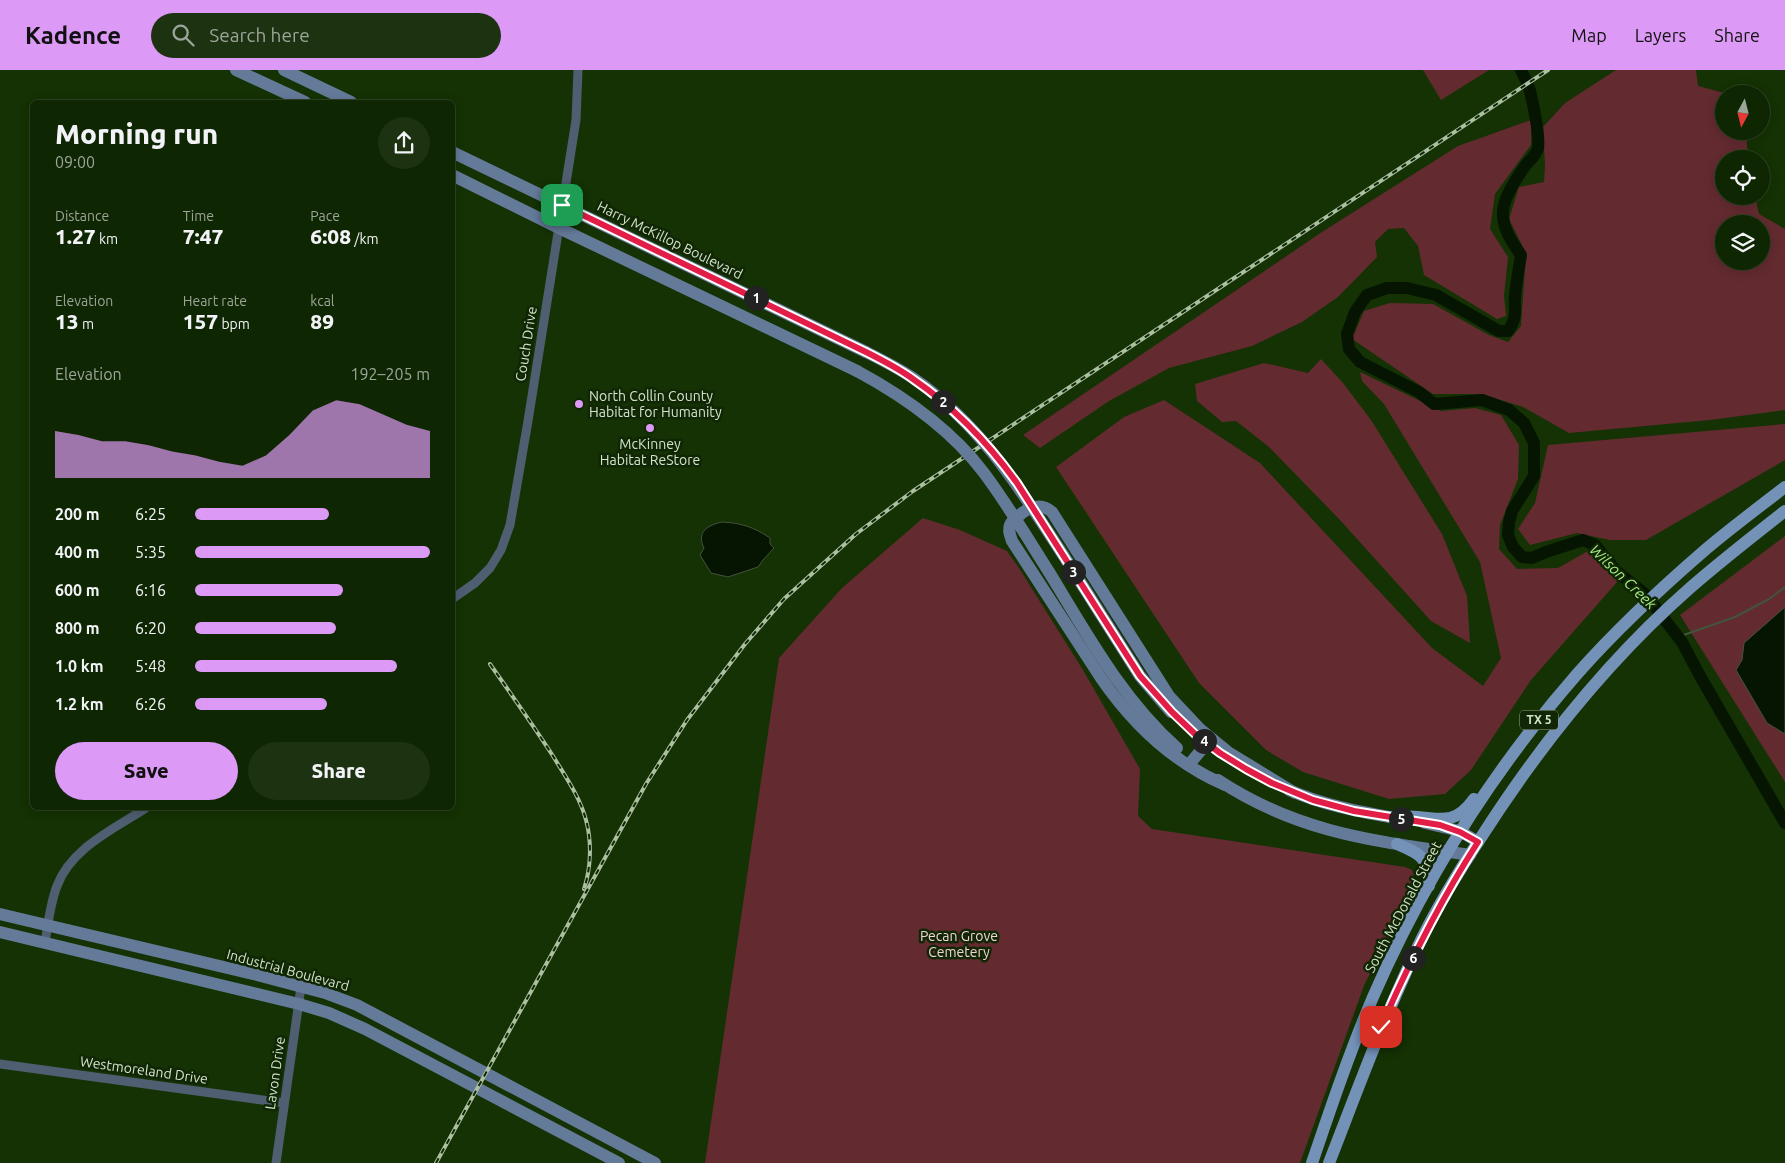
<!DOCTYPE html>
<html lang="en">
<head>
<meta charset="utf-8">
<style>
  :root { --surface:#0f2602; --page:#1d3211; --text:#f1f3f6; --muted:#9ba599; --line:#2f4324; --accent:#dc99f5 }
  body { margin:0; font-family:Ubuntu,sans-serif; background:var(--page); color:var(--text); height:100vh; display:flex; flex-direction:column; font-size:19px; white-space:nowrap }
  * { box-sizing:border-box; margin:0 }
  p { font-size:16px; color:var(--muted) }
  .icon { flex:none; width:28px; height:28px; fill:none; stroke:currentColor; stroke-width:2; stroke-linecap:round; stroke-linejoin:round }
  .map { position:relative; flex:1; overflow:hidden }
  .panel { position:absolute; left:30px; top:30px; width:425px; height:710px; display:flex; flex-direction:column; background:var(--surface); border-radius:8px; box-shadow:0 2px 12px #0003,0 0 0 1px var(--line) }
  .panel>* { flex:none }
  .needle { width:32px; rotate:187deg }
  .tools { position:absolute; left:1715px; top:15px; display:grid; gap:10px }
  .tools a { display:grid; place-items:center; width:55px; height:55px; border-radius:50%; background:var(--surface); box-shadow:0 2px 12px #0003,0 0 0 1px var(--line); font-size:25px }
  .pin { position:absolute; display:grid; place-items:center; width:42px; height:42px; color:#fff; margin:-21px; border-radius:10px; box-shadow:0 2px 8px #0006 }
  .km { position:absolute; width:25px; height:25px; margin:-12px; border-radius:50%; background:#222; color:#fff; font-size:14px; line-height:25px; text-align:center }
  .round { display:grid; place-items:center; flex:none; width:52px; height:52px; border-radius:26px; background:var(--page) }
  .headline { display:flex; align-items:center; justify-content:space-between; height:85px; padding:0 25px }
  h1 { font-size:28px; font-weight:800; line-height:38px }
  .stats { display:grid; grid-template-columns:repeat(3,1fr); gap:8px; height:85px; padding:5px 25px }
  .stats div { display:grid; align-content:center }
  .stats b { font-size:21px; font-weight:800 }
  .stats small { font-size:14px; font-weight:400 }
  .stats p { font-size:14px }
  .chart { height:140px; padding:10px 25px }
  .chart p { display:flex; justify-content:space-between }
  .chart svg { width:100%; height:90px; margin-top:5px; fill:var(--accent); opacity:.7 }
  .button { display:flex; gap:10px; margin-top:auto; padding:10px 25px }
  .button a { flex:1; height:58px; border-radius:30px; background:var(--accent); color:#111; font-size:20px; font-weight:800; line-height:58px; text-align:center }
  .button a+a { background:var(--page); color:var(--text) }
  ul { padding:0 25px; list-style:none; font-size:16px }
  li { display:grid; grid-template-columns:80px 60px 1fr; align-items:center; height:38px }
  li i { height:12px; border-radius:6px; background:var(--accent) }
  header { display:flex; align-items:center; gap:30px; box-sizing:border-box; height:70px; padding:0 25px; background:var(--accent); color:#111 }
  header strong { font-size:24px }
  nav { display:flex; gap:28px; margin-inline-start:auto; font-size:18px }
  .search { width:350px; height:45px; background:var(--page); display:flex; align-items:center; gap:12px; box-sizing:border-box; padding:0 18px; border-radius:28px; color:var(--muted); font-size:19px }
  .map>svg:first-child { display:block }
  .green { fill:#632b30; fill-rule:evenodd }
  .water { fill:#061501; stroke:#43533d }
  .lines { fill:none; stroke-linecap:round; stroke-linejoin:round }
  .stream { stroke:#43533d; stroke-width:2 }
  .river { stroke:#061501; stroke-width:12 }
  .minor { stroke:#4f5e71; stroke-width:9 }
  .secondary { stroke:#647a99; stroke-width:12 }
  .primary { stroke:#7491b8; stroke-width:12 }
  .rail-casing { stroke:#abbfa1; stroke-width:4 }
  .rail { stroke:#102604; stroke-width:2; stroke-dasharray:5.5; stroke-linecap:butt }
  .secondary-bridge { stroke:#647a99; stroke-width:12 }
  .route-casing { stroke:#fff; stroke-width:10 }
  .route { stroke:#e11d48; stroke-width:6 }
  .poi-dot { fill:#dc99f5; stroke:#102604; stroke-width:2 }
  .labels { text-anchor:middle; stroke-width:5; stroke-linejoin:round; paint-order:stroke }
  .shield { fill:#102604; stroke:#98ab8f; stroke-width:1 }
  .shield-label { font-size:12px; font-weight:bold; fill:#d2e4ca }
  .street-label { font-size:14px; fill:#d2e4ca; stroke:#102604 }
  .poi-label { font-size:14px; fill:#d2e4ca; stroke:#102604; text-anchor:start }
  .park-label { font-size:14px; fill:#f1d6d6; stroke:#102604 }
  .water-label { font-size:15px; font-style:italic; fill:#a6ed85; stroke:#102604 }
</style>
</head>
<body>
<header>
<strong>Kadence</strong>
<div class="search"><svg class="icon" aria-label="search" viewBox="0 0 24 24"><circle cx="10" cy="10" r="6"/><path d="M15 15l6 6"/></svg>Search here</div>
<nav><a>Map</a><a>Layers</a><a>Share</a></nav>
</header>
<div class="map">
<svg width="1785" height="1093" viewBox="0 0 1785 1093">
  <rect width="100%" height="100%" fill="#143203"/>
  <!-- green -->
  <g class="green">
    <polygon points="1423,0 1489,0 1441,30"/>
    <path d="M1616,0H1696L1698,16L1728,24H1724V61H1746L1748,89H1724V126H1755L1759,144L1785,159V340L1710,350L1569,363L1523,337L1482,324H1433L1352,269L1364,241L1390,233L1433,234L1489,265L1508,272L1521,256L1526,183L1509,149L1519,117L1544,112L1545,96L1543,57L1565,33ZM1724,154H1761V191H1724Z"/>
    <polygon points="1531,50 1531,75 1495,124 1490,159 1508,187 1504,226 1506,246 1497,249 1424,205 1418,176 1404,158 1388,159 1375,172 1377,187 1338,227 1302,252 1252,276 1169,298 1109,331 1040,378 1023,365 1322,162 1458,76"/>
    <polygon points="1321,289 1343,313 1371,350 1442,464 1467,526 1470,573 1431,551 1340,450 1269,377 1236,351 1222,352 1197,331 1195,314 1264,293 1308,303"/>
    <polygon points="1360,302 1441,341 1475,338 1501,345 1519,375 1518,409 1500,455 1499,479 1517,499 1558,498 1588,481 1618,511 1531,610 1471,700 1445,724 1389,729 1303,702 1266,680 1199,613 1056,397 1124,347 1164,330 1260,393 1432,578 1483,616 1501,588 1480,492 1384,334 1362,311"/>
    <polygon points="1785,354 1785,390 1646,470 1610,470 1577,463 1530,475 1518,459 1535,433 1548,375"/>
    <polygon points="923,448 960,460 1007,481 1019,498 1083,600 1140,699 1138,746 1152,759 1405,797 1412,800 1414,806 1409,832 1365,913 1300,1093 705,1093 779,588 842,518"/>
    <polygon points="1785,466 1785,712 1680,545"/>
  </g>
  <!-- water -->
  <g class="water">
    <path d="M722,452C741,453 754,457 770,468V474L774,478L763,490L758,497L728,507L711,503L700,485L704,478C696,462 708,455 722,452Z"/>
    <polygon points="1785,537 1785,664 1767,653 1736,600 1742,590 1744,573"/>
  </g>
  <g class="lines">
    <!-- stream -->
    <polyline class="stream" points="1678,567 1735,547 1769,529 1785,517"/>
    <!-- river -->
    <path class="river" d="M1521,0C1524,7 1528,14 1530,21C1533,33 1540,66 1538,78C1536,86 1530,90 1525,96C1500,133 1493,147 1521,185C1519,199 1516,213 1515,226C1514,241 1518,247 1508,261H1499L1436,225L1407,218H1387L1367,225L1355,242L1347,264L1349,279L1360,292L1419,322L1434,334L1482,330L1509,340L1524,353L1534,373V406L1512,441L1509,453L1508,465L1513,477L1522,487L1532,488L1546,482L1583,470L1595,475L1616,501L1645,524L1682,572L1700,606L1785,753"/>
    <!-- minor -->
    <g class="minor">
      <polyline points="452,529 475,513 490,498 501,480 510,455 528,351 576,50 578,0"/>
      <path d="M45,873C48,854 50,834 57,816C71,778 114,759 146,738"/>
      <polyline points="0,994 284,1033"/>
      <polyline points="276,1093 301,917"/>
    </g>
    <!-- secondary -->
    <g class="secondary">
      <polyline points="236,0 305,32"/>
      <polyline points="284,0 351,32"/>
      <polyline points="452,82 866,282"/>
      <polyline points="452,105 559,158 857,301"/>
      <polyline points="1067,491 1140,606 1171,642"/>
      <path d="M1049,502C1087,564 1122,629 1177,678"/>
      <polyline points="1192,691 1207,673"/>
      <path d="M1218,710C1300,764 1376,771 1470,785"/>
      <path d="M1225,715C1174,693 1132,653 1101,608L1012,471C1010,465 1008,461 1010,455C1012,449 1018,447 1022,443C1032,436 1042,433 1052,442L1169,626L1201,660L1228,682L1295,723"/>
      <path d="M1289,720C1325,736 1362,742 1400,749"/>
      <polyline points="1425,753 1460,761 1478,772"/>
      <polyline points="0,844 257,905 325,923 357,935 655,1093"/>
      <polyline points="0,862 299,934 329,943 365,959 619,1093"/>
    </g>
    <!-- primary -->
    <g class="primary">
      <path d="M1390,747C1399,747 1408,746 1418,747C1444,750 1457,753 1474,729"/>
      <path d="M1397,774C1421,784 1429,788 1429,816"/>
      <path d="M1312,1093C1331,1037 1350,981 1373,927C1424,810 1494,699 1578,603C1617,559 1661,518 1705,480C1731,458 1758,438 1785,417"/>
      <path d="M1329,1093C1359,1016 1386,942 1422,868C1439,834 1459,801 1480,769C1538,678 1608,590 1690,518C1721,491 1753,466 1785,441"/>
    </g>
    <defs>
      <g id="rail">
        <path d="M490,594C511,624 533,655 553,686C565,706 580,727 586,750C592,772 591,798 584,819"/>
        <polyline points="436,1093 646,714 687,650 745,574 784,529 856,464 913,421 1548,0"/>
      </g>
    </defs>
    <!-- rail casing -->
    <use href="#rail" class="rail-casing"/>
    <!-- rail -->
    <use href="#rail" class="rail"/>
    <!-- secondary-bridge -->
    <g class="secondary-bridge">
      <path d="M866,282C882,290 898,298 913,308C983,356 1022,422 1067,491"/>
      <path d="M857,301C905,327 951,359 984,403C1008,435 1028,469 1049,502"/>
    </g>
  </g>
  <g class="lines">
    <defs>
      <path id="route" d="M562,135L866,282C882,290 898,298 913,309C954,337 988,373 1017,413L1140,606L1172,642L1195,664L1220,683L1246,699L1272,713L1313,730L1354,741L1440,755L1460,762L1478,772C1440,831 1409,893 1381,957"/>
    </defs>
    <!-- route casing -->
    <use href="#route" class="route-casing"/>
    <!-- route -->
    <use href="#route" class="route"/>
  </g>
  <!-- markers -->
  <g class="poi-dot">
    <circle cx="579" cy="334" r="5"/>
    <circle cx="650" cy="358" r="5"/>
  </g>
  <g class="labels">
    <!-- shield labels -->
    <rect class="shield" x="1520" y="640.5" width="38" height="19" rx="4"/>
    <g class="shield-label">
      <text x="1539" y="654">TX 5</text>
    </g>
    <!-- street labels -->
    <g class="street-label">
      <text transform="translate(670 170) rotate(26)" y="5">Harry McKillop Boulevard</text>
      <text transform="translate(526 274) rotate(-81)" y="5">Couch Drive</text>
      <text transform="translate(1403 837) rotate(-62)" y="5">South McDonald Street</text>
      <text transform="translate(288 900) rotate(15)" y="5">Industrial Boulevard</text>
      <text transform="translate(144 1000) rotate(8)" y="5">Westmoreland Drive</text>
      <text transform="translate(275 1003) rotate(-82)" y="5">Lavon Drive</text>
    </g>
    <!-- poi labels -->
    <g class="poi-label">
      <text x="589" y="331">North Collin County<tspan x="589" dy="16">Habitat for Humanity</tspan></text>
      <text x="650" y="379" text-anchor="middle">McKinney<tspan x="650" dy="16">Habitat ReStore</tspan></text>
    </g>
    <!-- park labels -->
    <g class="park-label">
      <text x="959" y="871">Pecan Grove<tspan x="959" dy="16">Cemetery</tspan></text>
    </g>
    <!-- water labels -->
    <g class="water-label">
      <text transform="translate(1623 507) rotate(44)" y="5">Wilson Creek</text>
    </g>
  </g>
</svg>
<div class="tools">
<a><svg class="needle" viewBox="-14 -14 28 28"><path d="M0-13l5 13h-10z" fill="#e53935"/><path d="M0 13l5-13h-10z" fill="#9ba599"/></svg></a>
<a><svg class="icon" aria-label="locate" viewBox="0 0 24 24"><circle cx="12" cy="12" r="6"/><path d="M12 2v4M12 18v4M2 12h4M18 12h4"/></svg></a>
<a><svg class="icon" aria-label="layers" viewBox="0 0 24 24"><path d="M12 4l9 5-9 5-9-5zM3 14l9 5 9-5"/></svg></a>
</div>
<div class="pin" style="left:562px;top:135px;background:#1e9e55"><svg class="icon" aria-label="arrive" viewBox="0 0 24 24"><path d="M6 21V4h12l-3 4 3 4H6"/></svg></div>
<div class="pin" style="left:1381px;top:957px;background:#d93025"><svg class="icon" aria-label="check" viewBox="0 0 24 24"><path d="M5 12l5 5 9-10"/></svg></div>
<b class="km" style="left:756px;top:228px">1</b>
<b class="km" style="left:943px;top:332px">2</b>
<b class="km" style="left:1073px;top:502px">3</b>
<b class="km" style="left:1204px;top:671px">4</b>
<b class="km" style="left:1401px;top:749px">5</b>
<b class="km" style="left:1413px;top:888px">6</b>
<section class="panel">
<div class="headline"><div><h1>Morning run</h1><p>09:00</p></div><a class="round"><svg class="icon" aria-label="share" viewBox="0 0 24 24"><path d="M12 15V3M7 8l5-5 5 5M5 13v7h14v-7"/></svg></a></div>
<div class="stats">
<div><p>Distance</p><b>1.27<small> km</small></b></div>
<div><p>Time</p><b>7:47</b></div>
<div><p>Pace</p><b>6:08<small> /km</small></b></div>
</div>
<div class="stats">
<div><p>Elevation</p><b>13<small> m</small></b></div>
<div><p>Heart rate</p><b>157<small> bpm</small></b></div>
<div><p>kcal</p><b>89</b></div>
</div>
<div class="chart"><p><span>Elevation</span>192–205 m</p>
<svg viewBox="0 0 160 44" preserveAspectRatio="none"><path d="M0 44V21L10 23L20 26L30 26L40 28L50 31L60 33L70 36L80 38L90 33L100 23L110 11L120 6L130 8L140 13L150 18L160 21V44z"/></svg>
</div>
<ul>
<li><b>200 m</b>6:25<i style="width:57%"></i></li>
<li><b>400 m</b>5:35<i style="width:100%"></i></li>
<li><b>600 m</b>6:16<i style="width:63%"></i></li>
<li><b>800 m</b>6:20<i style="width:60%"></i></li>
<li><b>1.0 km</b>5:48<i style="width:86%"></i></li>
<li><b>1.2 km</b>6:26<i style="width:56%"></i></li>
</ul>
<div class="button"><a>Save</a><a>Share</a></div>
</section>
</div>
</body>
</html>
